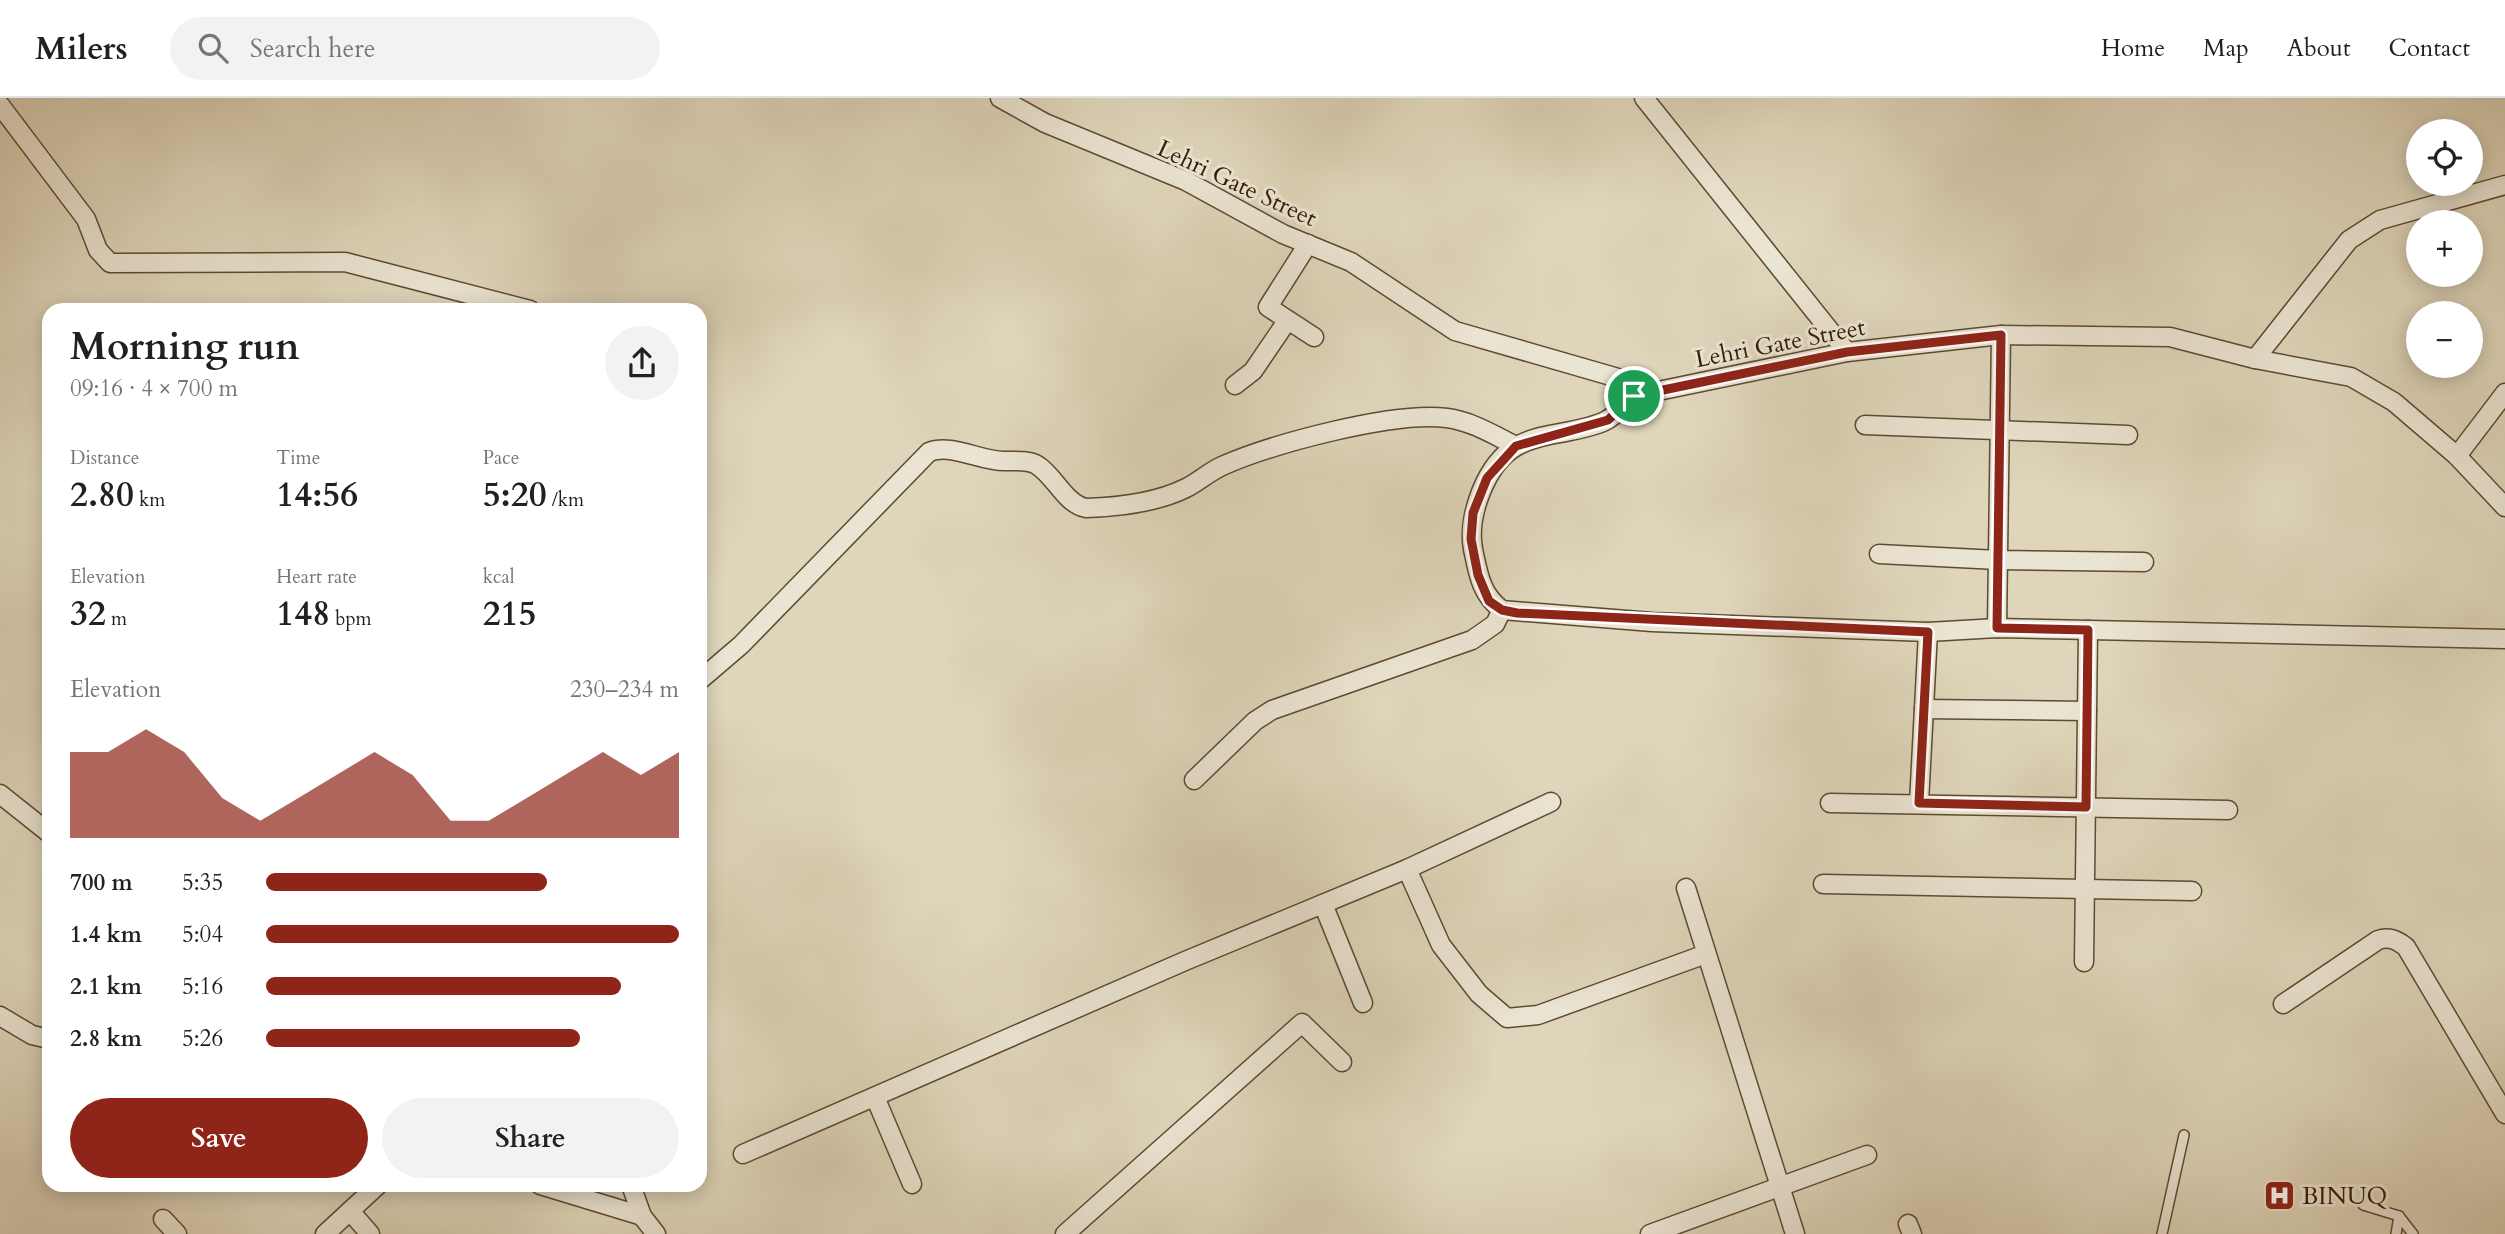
<!DOCTYPE html>
<html lang="en">
<head>
<meta charset="utf-8">
<style>
  :root { --surface:#fff; --page:#f2f2f2; --text:#202124; --muted:#757577; --line:#e0e0e0; --accent:#8f2418 }
  body { margin:0; font-family:Cardo,serif; background:var(--page); color:var(--text); height:100vh; display:flex; flex-direction:column; font-size:26px; white-space:nowrap }
  * { box-sizing:border-box; margin:0 }
  p { font-size:23px; color:var(--muted) }
  .icon { flex:none; width:38px; height:38px; fill:none; stroke:currentColor; stroke-width:2; stroke-linecap:round; stroke-linejoin:round }
  .map { position:relative; flex:1; overflow:hidden }
  .details { position:absolute; left:42px; top:205px; width:665px; height:889px; display:flex; flex-direction:column; background:var(--surface); border-radius:21px; box-shadow:0 4px 18px #0003 }
  .details>* { flex:none }
  .fabs { position:absolute; left:2406px; top:21px; display:grid; gap:14px }
  .fabs a { display:grid; place-items:center; width:77px; height:77px; border-radius:50%; background:var(--surface); box-shadow:0 4px 18px #0003; font-size:35px }
  .pin { position:absolute; display:grid; place-items:center; width:60px; height:60px; color:#fff; margin:-30px; border:4px solid #fff; border-radius:50%; box-shadow:0 2px 7px #0007 }
  .round { display:grid; place-items:center; flex:none; width:74px; height:74px; border-radius:37px; background:var(--page) }
  .overview { display:flex; align-items:center; justify-content:space-between; height:119px; padding:0 28px }
  h1 { font-size:38px; font-weight:700; line-height:52px }
  .metrics { display:grid; grid-template-columns:repeat(3,1fr); gap:10px; height:119px; padding:7px 28px }
  .metrics div { display:grid; align-content:center }
  .metrics b { font-size:35px; font-weight:700 }
  .metrics small { font-size:19px; font-weight:400 }
  .metrics p { font-size:19px }
  .chart { height:196px; padding:14px 28px }
  .chart p { display:flex; justify-content:space-between }
  .chart svg { width:100%; height:126px; margin-top:7px; fill:var(--accent); opacity:.7 }
  .primary-button { display:flex; gap:14px; margin-top:auto; padding:14px 28px }
  .primary-button a { flex:1; height:80px; border-radius:42px; background:var(--accent); color:#fff; font-size:28px; font-weight:700; line-height:80px; text-align:center }
  .primary-button a+a { background:var(--page); color:var(--text) }
  ul { padding:0 28px; list-style:none; font-size:23px }
  li { display:grid; grid-template-columns:112px 84px 1fr; align-items:center; height:52px }
  li i { height:18px; border-radius:9px; background:var(--accent) }
  header { display:flex; align-items:center; gap:42px; box-sizing:border-box; height:98px; padding:0 35px; background:var(--surface); border-bottom:2px solid var(--line) }
  header strong { font-size:33px }
  nav { display:flex; gap:38px; margin-inline-start:auto; font-size:24px }
  .search { width:490px; height:63px; background:var(--page); display:flex; align-items:center; gap:18px; box-sizing:border-box; padding:0 24px; border-radius:38px; color:var(--muted); font-size:26px }
  .map>svg:first-child { display:block }
  .lines { fill:none; stroke-linecap:round; stroke-linejoin:round }
  .service-casing { stroke:#5e4a32; stroke-width:12 }
  .minor-casing { stroke:#5e4a32; stroke-width:21 }
  .service { stroke:#eae4d2; stroke-width:9 }
  .minor { stroke:#eae4d2; stroke-width:18 }
  .route-casing { stroke:#fff; stroke-width:14 }
  .route { stroke:#8f2418; stroke-width:9 }
  .labels { text-anchor:middle; stroke-width:6; stroke-linejoin:round; paint-order:stroke }
  .street-label { font-size:24px; fill:#331b04; stroke:#eae4d2 }
  .poi-label { font-size:24px; fill:#331b04; stroke:#eae4d2; text-anchor:start }
</style>
</head>
<body>
<header>
<strong>Milers</strong>
<div class="search"><svg class="icon" aria-label="search" viewBox="0 0 24 24"><circle cx="10" cy="10" r="6"/><path d="M15 15l6 6"/></svg>Search here</div>
<nav><a>Home</a><a>Map</a><a>About</a><a>Contact</a></nav>
</header>
<div class="map">
<svg width="2505" height="1136" viewBox="0 0 2505 1136">
  <rect width="100%" height="100%" fill="#ded5ba"/>
  <filter id="stains"><feTurbulence type="fractalNoise" baseFrequency=".00286" numOctaves="4"/><feColorMatrix values="0 0 0 0 .2 0 0 0 0 .09 0 0 0 0 .02 0 0 0 .5 -.17"/></filter>
  <radialGradient id="worn" r=".72"><stop offset=".6" stop-color="#630" stop-opacity="0"/><stop offset="1" stop-color="#630" stop-opacity=".3"/></radialGradient>
  <g class="lines">
    <defs>
      <g id="service">
        <polyline points="2363,1107 2399,1118 2413,1136"/>
        <polyline points="2162,1136 2184,1037"/>
        <polyline points="2396,1136 2399,1118"/>
      </g>
      <g id="minor">
        <polyline points="1000,0 1045,25 1186,83 1283,136 1351,164 1455,233 1618,280 1634,298 1847,254 2001,237 2170,239 2255,261 2351,279 2394,304 2457,358 2505,409"/>
        <polyline points="1644,0 1847,254"/>
        <polyline points="0,7 86,121 98,152 110,165 345,164 530,212"/>
        <polyline points="1308,146 1268,209 1314,239"/>
        <polyline points="2255,261 2349,142 2380,122 2505,87"/>
        <polyline points="1235,287 1253,273 1287,223"/>
        <path d="M1634,298C1625,306 1616,318 1605,323C1578,336 1544,333 1517,348C1486,365 1467,418 1473,451C1478,475 1481,497 1502,512L1652,524L1928,534L1997,530L2505,541"/>
        <polyline points="1865,327 2128,337"/>
        <polyline points="2457,358 2505,295"/>
        <polyline points="1879,456 1998,462 2144,464"/>
        <polyline points="1997,530 2001,237"/>
        <path d="M700,582L741,547L929,354C951,345 980,363 1004,363C1014,363 1029,362 1037,367C1055,378 1065,406 1086,410C1118,409 1156,405 1186,390C1198,384 1209,374 1222,368C1272,346 1393,313 1447,320C1471,323 1494,337 1516,348"/>
        <polyline points="1924,611 2087,613"/>
        <polyline points="1194,682 1255,623 1272,612 1472,542 1495,526 1502,512"/>
        <polyline points="0,696 49,735"/>
        <polyline points="1830,705 2228,712"/>
        <polyline points="1919,705 1928,534"/>
        <polyline points="1407,771 1441,847 1479,896 1507,920 1538,917 1706,856"/>
        <polyline points="1823,786 2192,793"/>
        <polyline points="1686,790 1795,1136"/>
        <polyline points="1323,806 1363,905"/>
        <polyline points="2084,864 2088,532"/>
        <path d="M2283,906L2378,842C2389,838 2397,842 2406,849L2505,1016"/>
        <polyline points="0,918 32,937 49,941"/>
        <polyline points="875,999 912,1086"/>
        <polyline points="743,1056 1185,863 1407,771 1551,704"/>
        <polyline points="540,1087 642,1118"/>
        <polyline points="631,1087 642,1118 656,1136"/>
        <polyline points="350,1113 370,1136"/>
        <polyline points="163,1121 177,1136"/>
        <polyline points="1908,1126 1912,1136"/>
        <polyline points="325,1136 378,1087"/>
        <polyline points="1065,1136 1302,925 1342,964"/>
        <polyline points="1650,1136 1867,1057"/>
      </g>
    </defs>
    <!-- service casing -->
    <use href="#service" class="service-casing"/>
    <!-- minor casing -->
    <use href="#minor" class="minor-casing"/>
    <!-- service -->
    <use href="#service" class="service"/>
    <!-- minor -->
    <use href="#minor" class="minor"/>
  </g>
  <g class="lines">
    <defs>
      <polygon id="route" points="2001,237 1997,530 2088,532 2086,709 1919,705 1928,534 1517,515 1502,512 1489,503 1478,477 1471,441 1473,415 1487,380 1516,348 1608,322 1634,298 1847,254"/>
    </defs>
    <!-- route casing -->
    <use href="#route" class="route-casing"/>
    <!-- route -->
    <use href="#route" class="route"/>
  </g>
  <!-- icons -->
  <defs>
    <symbol id="hospital-square" viewBox="-11 -11 22 22"><rect x="-9" y="-9" width="18" height="18" rx="4" fill="#8f2418" stroke="#eae4d2"/><path d="M-5-5h3v3.5h4V-5h3V5h-3V1.5h-4V5h-3Z" fill="#fff"/></symbol>
  </defs>
  <g fill-rule="evenodd">
    <use href="#hospital-square" x="2262" y="1080" width="35" height="35"/>
  </g>
  <g class="labels">
    <!-- street labels -->
    <g class="street-label">
      <text transform="translate(1237 85) rotate(25)" y="8">Lehri Gate Street</text>
      <text transform="translate(1780 245) rotate(-11)" y="8">Lehri Gate Street</text>
    </g>
    <!-- poi labels -->
    <g class="poi-label">
      <text x="2302" y="1106">BINUQ</text>
    </g>
  </g>
  <rect width="100%" height="100%" filter="url(#stains)"/>
  <rect width="100%" height="100%" fill="url(#worn)"/>
</svg>
<div class="fabs">
<a><svg class="icon" aria-label="locate" viewBox="0 0 24 24"><circle cx="12" cy="12" r="6"/><path d="M12 2v4M12 18v4M2 12h4M18 12h4"/></svg></a>
<a>+</a>
<a>−</a>
</div>
<div class="pin" style="left:1634px;top:298px;background:#1e9e55"><svg class="icon" aria-label="arrive" viewBox="0 0 24 24"><path d="M6 21V4h12l-3 4 3 4H6"/></svg></div>
<section class="details">
<div class="overview"><div><h1>Morning run</h1><p>09:16 · 4 × 700 m</p></div><a class="round"><svg class="icon" aria-label="share" viewBox="0 0 24 24"><path d="M12 15V3M7 8l5-5 5 5M5 13v7h14v-7"/></svg></a></div>
<div class="metrics">
<div><p>Distance</p><b>2.80<small> km</small></b></div>
<div><p>Time</p><b>14:56</b></div>
<div><p>Pace</p><b>5:20<small> /km</small></b></div>
</div>
<div class="metrics">
<div><p>Elevation</p><b>32<small> m</small></b></div>
<div><p>Heart rate</p><b>148<small> bpm</small></b></div>
<div><p>kcal</p><b>215</b></div>
</div>
<div class="chart"><p><span>Elevation</span>230–234 m</p>
<svg viewBox="0 0 160 44" preserveAspectRatio="none"><path d="M0 44V14L10 14L20 6L30 14L40 30L50 38L60 30L70 22L80 14L90 22L100 38L110 38L120 30L130 22L140 14L150 22L160 14V44z"/></svg>
</div>
<ul>
<li><b>700 m</b>5:35<i style="width:68%"></i></li>
<li><b>1.4 km</b>5:04<i style="width:100%"></i></li>
<li><b>2.1 km</b>5:16<i style="width:86%"></i></li>
<li><b>2.8 km</b>5:26<i style="width:76%"></i></li>
</ul>
<div class="primary-button"><a>Save</a><a>Share</a></div>
</section>
</div>
</body>
</html>
